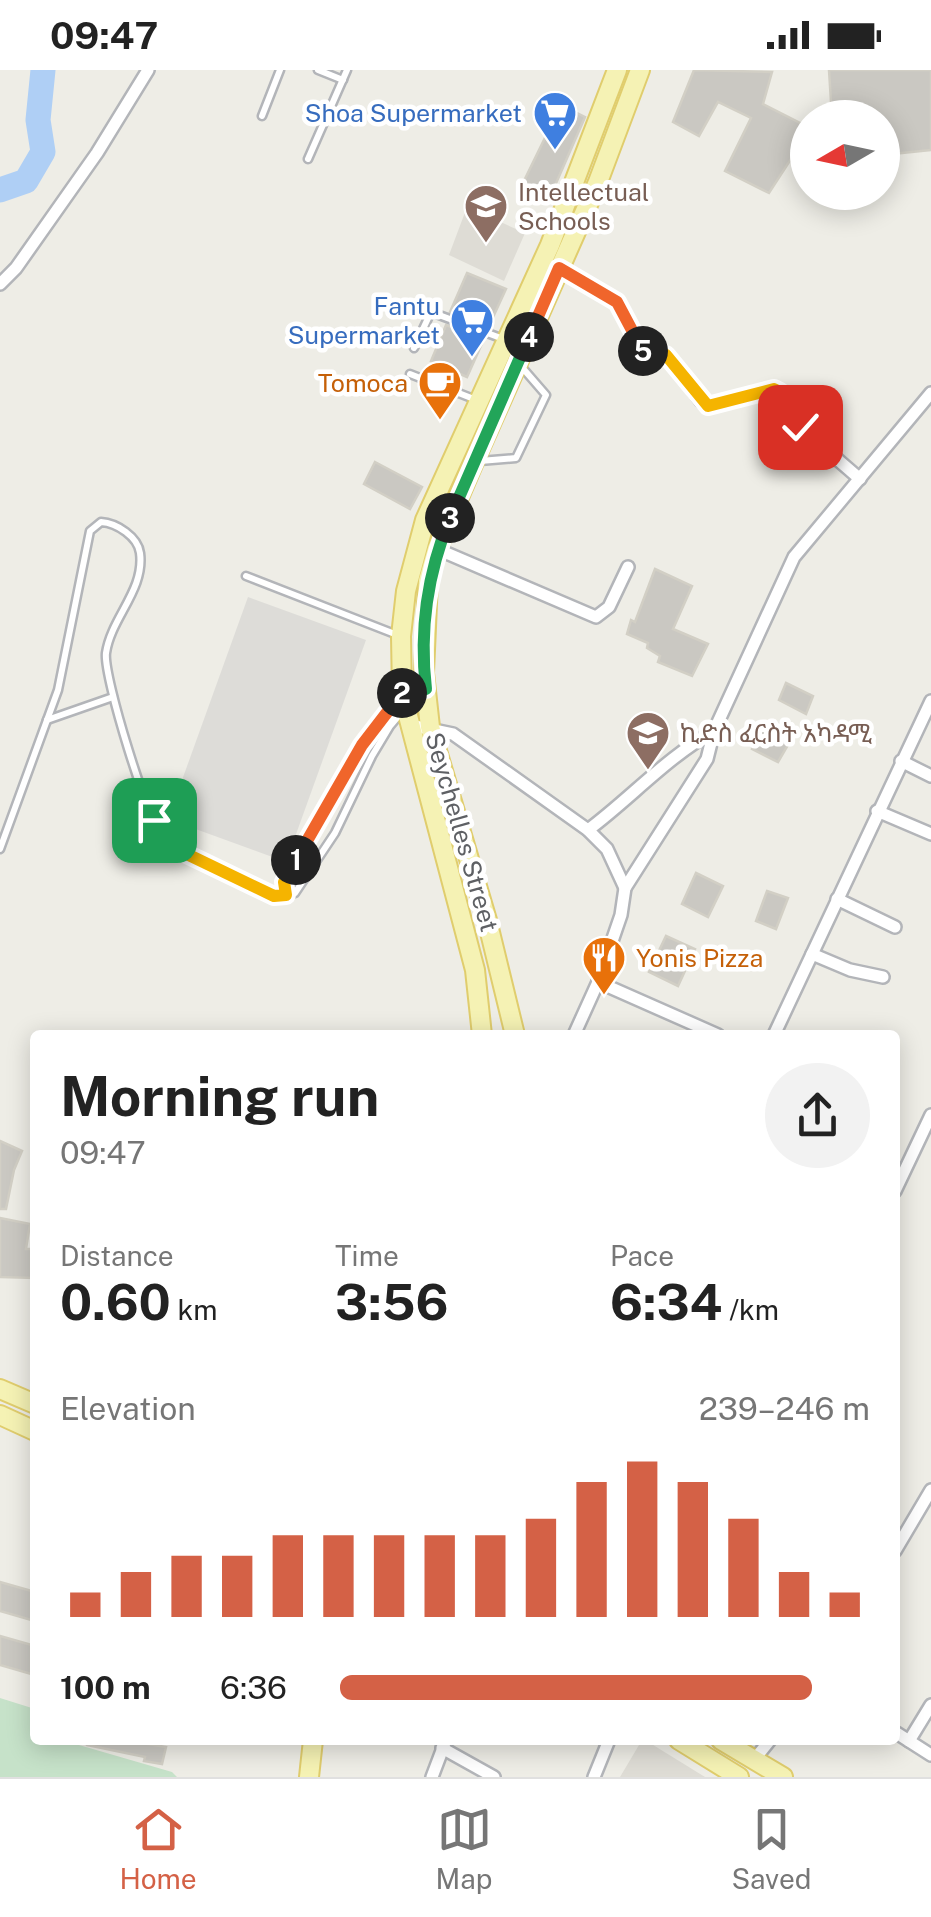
<!DOCTYPE html>
<html lang="en">
<head>
<meta charset="utf-8">
<style>
  :root { --surface:#fff; --page:#f2f2f2; --text:#222; --muted:#767676; --line:#e0e0e0; --accent:#d46146 }
  body { margin:0; font-family:"Public Sans","Noto Sans Ethiopic",sans-serif; background:var(--page); color:var(--text); height:100vh; display:flex; flex-direction:column; font-size:38px; white-space:nowrap }
  * { box-sizing:border-box; margin:0 }
  p { font-size:32px; color:var(--muted) }
  .icon { flex:none; width:55px; height:55px; fill:none; stroke:currentColor; stroke-width:2; stroke-linecap:round; stroke-linejoin:round }
  .map { position:relative; flex:1; overflow:hidden }
  .side { position:absolute; left:30px; top:960px; width:870px; height:715px; display:flex; flex-direction:column; background:var(--surface); border-radius:10px; box-shadow:0 5px 25px #0003 }
  .side>* { flex:none }
  .needle { width:65px; rotate:261deg }
  .tools { position:absolute; left:790px; top:30px; display:grid; gap:20px }
  .tools a { display:grid; place-items:center; width:110px; height:110px; border-radius:50%; background:var(--surface); box-shadow:0 5px 25px #0003; font-size:50px }
  .pin { position:absolute; display:grid; place-items:center; width:85px; height:85px; color:#fff; margin:-42px; border-radius:20px; box-shadow:0 5px 15px #0006 }
  .km { position:absolute; width:50px; height:50px; margin:-25px; border-radius:50%; background:#222; color:#fff; font-size:28px; line-height:50px; text-align:center }
  .round { display:grid; place-items:center; flex:none; width:105px; height:105px; border-radius:52px; background:var(--page) }
  .head { display:flex; align-items:center; justify-content:space-between; height:170px; padding:0 30px }
  h1 { font-size:55px; font-weight:700; line-height:75px }
  .metrics { display:grid; grid-template-columns:repeat(3,1fr); gap:15px; height:170px; padding:10px 30px }
  .metrics div { display:grid; align-content:center }
  .metrics b { font-size:50px; font-weight:700 }
  .metrics small { font-size:28px; font-weight:400 }
  .metrics p { font-size:28px }
  .chart { height:280px; padding:20px 30px }
  .chart p { display:flex; justify-content:space-between }
  .chart svg { width:100%; height:180px; margin-top:10px; stroke:var(--accent); stroke-width:6 }
  ul { padding:0 30px; list-style:none; font-size:32px }
  li { display:grid; grid-template-columns:160px 120px 1fr; align-items:center; height:75px }
  li i { height:25px; border-radius:12px; background:var(--accent) }
  .status { display:flex; justify-content:space-between; align-items:center; height:70px; padding:0 50px; background:var(--surface); direction:ltr }
  .status svg { height:28px; fill:currentColor }
  .tabs { display:flex; justify-content:space-around; align-items:center; height:140px; border-top:2px solid var(--line); background:var(--surface); font-size:28px; color:var(--muted) }
  .tabs a { display:grid; justify-items:center; gap:5px }
  .tabs .on { color:var(--accent) }
  .map>svg:first-child { display:block }
  .industrial { fill:#dddcd8 }
  .education { fill:#dedcd5 }
  .green { fill:#c6e2c9 }
  .lines { fill:none; stroke-linecap:round; stroke-linejoin:round }
  .river { stroke:#afcff5; stroke-width:25 }
  .building { fill:#cac8c2; stroke:#d2cfc5; stroke-width:2.5 }
  .service-casing { stroke:#b3b5b9; stroke-width:11 }
  .minor-casing { stroke:#b3b5b9; stroke-width:16 }
  .primary-casing { stroke:#e0cd6d; stroke-width:22 }
  .service { stroke:#fff; stroke-width:6 }
  .minor { stroke:#fff; stroke-width:11 }
  .primary { stroke:#f5f2b4; stroke-width:18 }
  .split-1-casing { stroke:#fff; stroke-width:20 }
  .split-2-casing { stroke:#fff; stroke-width:20 }
  .split-3-casing { stroke:#fff; stroke-width:20 }
  .split-4-casing { stroke:#fff; stroke-width:20 }
  .split-5-casing { stroke:#fff; stroke-width:20 }
  .split-6-casing { stroke:#fff; stroke-width:20 }
  .split-1 { stroke:#f5b400; stroke-width:12 }
  .split-2 { stroke:#f0652b; stroke-width:12 }
  .split-3 { stroke:#22a559; stroke-width:12 }
  .split-4 { stroke:#22a559; stroke-width:12 }
  .split-5 { stroke:#f0652b; stroke-width:12 }
  .split-6 { stroke:#f5b400; stroke-width:12 }
  .labels { text-anchor:middle; stroke-width:9; stroke-linejoin:round; paint-order:stroke }
  .shop-label { font-size:25px; fill:#366cbe; stroke:#fff; text-anchor:end }
  .education-label { font-size:25px; fill:#785e54; stroke:#fff; text-anchor:start }
  .food-label { font-size:25px; fill:#c56008; stroke:#fff; text-anchor:end }
  .street-label { font-size:25px; fill:#5e6064; stroke:#fff }
</style>
</head>
<body>
<div class="status"><b>09:47</b><svg viewBox="0 0 49 12"><path d="M0 12V9h3v3zM5 12V6h3v6zM10 12V3h3v9zM15 12V0h3v12zM26 1h20v11H26zM47 4h2v5h-2z"/></svg></div>
<div class="map">
<svg width="931" height="1707" viewBox="0 0 931 1707">
  <rect width="100%" height="100%" fill="#eeede6"/>
  <!-- industrial -->
  <polygon class="industrial" points="248,527 366,570 286,792 168,749"/>
  <!-- education -->
  <g class="education">
    <polygon points="467,137 525,163 504,211 449,185"/>
    <polygon points="642,1670 645,1670 705,1707 620,1707"/>
  </g>
  <!-- green -->
  <polygon class="green" points="0,1628 35,1639 35,1670 76,1670 79,1675 172,1702 177,1707 0,1707"/>
  <g class="lines">
    <!-- river -->
    <polyline class="river" points="0,120 26,111 43,82 38,50 43,0"/>
  </g>
  <!-- building -->
  <g class="building">
    <polygon points="694,0 772,2 763,34 808,57 808,63 769,123 725,101 751,48 718,32 699,66 673,52"/>
    <polygon points="829,0 931,0 931,80 882,85 882,48 832,48"/>
    <polygon points="561,35 585,47 550,127 523,113"/>
    <polygon points="467,203 506,219 489,256 450,242"/>
    <polygon points="446,255 484,269 467,307 431,291"/>
    <polygon points="375,392 422,417 410,439 364,414"/>
    <polygon points="655,499 692,516 673,559 708,574 692,606 658,592 660,586 647,578 648,573 627,564 631,550 635,552"/>
    <polygon points="786,613 813,626 806,644 779,630"/>
    <polygon points="764,653 792,668 778,692 752,679"/>
    <polygon points="696,803 723,816 708,847 682,834"/>
    <polygon points="767,821 788,828 776,859 756,851"/>
    <polygon points="666,866 695,879 678,916 649,902"/>
    <polygon points="0,1071 22,1081 14,1100 6,1139 0,1139"/>
    <polygon points="0,1148 30,1154 26,1179 35,1179 35,1208 0,1207"/>
    <polygon points="0,1512 35,1522 35,1551 0,1541"/>
    <polygon points="0,1566 35,1576 35,1605 0,1595"/>
    <polygon points="87,1670 124,1670 166,1677 162,1694 144,1691 145,1687 87,1675"/>
  </g>
  <g class="lines">
    <defs>
      <g id="service">
        <polyline points="318,0 343,10"/>
        <polyline points="262,46 280,0"/>
        <polyline points="308,89 347,0"/>
        <polyline points="414,278 431,242 506,270"/>
        <polyline points="410,304 479,331"/>
        <polyline points="480,391 516,388 546,325 520,295"/>
        <polyline points="246,506 400,566"/>
        <polyline points="47,650 113,627"/>
        <path d="M0,779L58,620L90,461L101,452C117,453 138,467 140,483C145,520 111,548 106,583C103,606 149,754 164,771C173,782 256,820 273,825C281,827 288,825 295,823L335,763L372,686L390,656L406,637L427,633"/>
        <polyline points="286,825 284,813 363,675 402,623 423,619"/>
      </g>
      <g id="minor">
        <polyline points="559,198 617,232 643,281 667,285 701,331 708,336 774,319 780,322 800,357 860,409"/>
        <polyline points="0,214 16,198 97,83 148,0"/>
        <polyline points="437,479 596,547 609,537 628,497"/>
        <polyline points="410,655 453,664 588,760 607,779 625,818"/>
        <polyline points="901,691 931,706"/>
        <polyline points="877,741 931,764"/>
        <path d="M588,760C631,728 667,687 714,661"/>
        <polyline points="837,829 895,857"/>
        <polyline points="812,884 850,900 883,907"/>
        <polyline points="598,912 718,965"/>
        <polyline points="574,965 598,912 621,845 625,818 707,689 714,661 794,487 931,323"/>
        <polyline points="774,965 931,631"/>
        <polyline points="895,1121 931,1045"/>
        <polyline points="895,1481 931,1420"/>
        <polyline points="895,1662 931,1685"/>
        <polyline points="909,1671 931,1635"/>
        <polyline points="442,1678 494,1707"/>
        <polyline points="754,1690 770,1670"/>
        <polyline points="432,1707 446,1670"/>
        <polyline points="594,1707 609,1670"/>
      </g>
      <g id="primary">
        <polyline points="482,965 475,900 402,623 401,566 406,521 425,450 550,175 617,0"/>
        <polyline points="515,965 487,850 430,657 424,603 428,511 437,479 474,392 598,112 640,0"/>
        <polyline points="0,1319 35,1334"/>
        <polyline points="0,1345 35,1361"/>
        <polyline points="679,1670 739,1707"/>
        <polyline points="721,1670 783,1707"/>
        <polyline points="309,1707 313,1670"/>
      </g>
    </defs>
    <!-- service casing -->
    <use href="#service" class="service-casing"/>
    <!-- minor casing -->
    <use href="#minor" class="minor-casing"/>
    <!-- primary casing -->
    <use href="#primary" class="primary-casing"/>
    <!-- service -->
    <use href="#service" class="service"/>
    <!-- minor -->
    <use href="#minor" class="minor"/>
    <!-- primary -->
    <use href="#primary" class="primary"/>
  </g>
  <g class="lines">
    <defs>
      <polyline id="split-1" points="154,750 166,774 274,826 286,825 284,812 296,790"/>
      <polyline id="split-2" points="296,790 362,675 402,623"/>
      <path id="split-3" d="M402,623L426,619C419,559 427,504 450,448"/>
      <polyline id="split-4" points="450,448 529,267"/>
      <polyline id="split-5" points="529,267 559,198 617,232 643,281"/>
      <polyline id="split-6" points="643,281 666,285 708,336 774,319 780,322 800,357"/>
    </defs>
    <!-- split-1 casing -->
    <use href="#split-1" class="split-1-casing"/>
    <!-- split-2 casing -->
    <use href="#split-2" class="split-2-casing"/>
    <!-- split-3 casing -->
    <use href="#split-3" class="split-3-casing"/>
    <!-- split-4 casing -->
    <use href="#split-4" class="split-4-casing"/>
    <!-- split-5 casing -->
    <use href="#split-5" class="split-5-casing"/>
    <!-- split-6 casing -->
    <use href="#split-6" class="split-6-casing"/>
    <!-- split-1 -->
    <use href="#split-1" class="split-1"/>
    <!-- split-2 -->
    <use href="#split-2" class="split-2"/>
    <!-- split-3 -->
    <use href="#split-3" class="split-3"/>
    <!-- split-4 -->
    <use href="#split-4" class="split-4"/>
    <!-- split-5 -->
    <use href="#split-5" class="split-5"/>
    <!-- split-6 -->
    <use href="#split-6" class="split-6"/>
  </g>
  <!-- icons -->
  <defs>
    <symbol id="supermarket-pin" viewBox="-11 -11 22 30"><path d="M0 17L-7.5 6A9.5 9.5 0 1 1 7.5 6Z" fill="#3f7fe0" stroke="#fff"/><path d="M-6-5.5h2.5l.6 2H6L4.5 2H-2.5L-4.4-4H-6ZM-1.5 3.2a1.3 1.3 0 1 0 .1 0ZM3 3.2a1.3 1.3 0 1 0 .1 0Z" fill="#fff"/></symbol>
    <symbol id="school-pin" viewBox="-11 -11 22 30"><path d="M0 17L-7.5 6A9.5 9.5 0 1 1 7.5 6Z" fill="#8d6e63" stroke="#fff"/><path d="M0-5L7-2L0 1L-7-2ZM-4 1L0 2.5L4 1V4Q0 6-4 4Z" fill="#fff"/></symbol>
    <symbol id="cafe-pin" viewBox="-11 -11 22 30"><path d="M0 17L-7.5 6A9.5 9.5 0 1 1 7.5 6Z" fill="#e8710a" stroke="#fff"/><path d="M-5.5-4.5H6V0H3Q3 3.5 0 3.5H-2.5Q-5.5 3.5-5.5 0ZM3-3.2v2h1.7v-2ZM-6 4.5H4V6H-6Z" fill="#fff"/></symbol>
    <symbol id="restaurant-pin" viewBox="-11 -11 22 30"><path d="M0 17L-7.5 6A9.5 9.5 0 1 1 7.5 6Z" fill="#e8710a" stroke="#fff"/><path d="M-5-6h1v4h1v-4h1v4h1v-4h1v5L-1.5 .5V6h-2V.5L-5-1ZM5-6V6H3V1.5H1.5Q1.5-4 5-6Z" fill="#fff"/></symbol>
  </defs>
  <g fill-rule="evenodd">
    <use href="#supermarket-pin" x="530" y="18" width="50" height="68"/>
    <use href="#school-pin" x="461" y="111" width="50" height="68"/>
    <use href="#supermarket-pin" x="447" y="225" width="50" height="68"/>
    <use href="#cafe-pin" x="415" y="288" width="50" height="68"/>
    <use href="#school-pin" x="623" y="638" width="50" height="68"/>
    <use href="#restaurant-pin" x="579" y="863" width="50" height="68"/>
  </g>
  <g class="labels">
    <!-- shop labels -->
    <g class="shop-label">
      <text x="522" y="52">Shoa Supermarket</text>
      <text x="440" y="245">Fantu<tspan x="440" dy="29">Supermarket</tspan></text>
    </g>
    <!-- education labels -->
    <g class="education-label">
      <text x="518" y="131">Intellectual<tspan x="518" dy="29">Schools</tspan></text>
      <text x="680" y="672">ኪድስ ፈርስት አካዳሚ</text>
    </g>
    <!-- food labels -->
    <g class="food-label">
      <text x="408" y="322">Tomoca</text>
      <text x="636" y="897" text-anchor="start">Yonis Pizza</text>
    </g>
    <!-- street labels -->
    <g class="street-label">
      <text transform="translate(462 762) rotate(74)" y="9">Seychelles Street</text>
    </g>
  </g>
</svg>
<div class="tools">
<a><svg class="needle" viewBox="-14 -14 28 28"><path d="M0-13l5 13h-10z" fill="#e53935"/><path d="M0 13l5-13h-10z" fill="#767676"/></svg></a>
</div>
<div class="pin" style="left:154px;top:750px;background:#1e9e55"><svg class="icon" aria-label="arrive" viewBox="0 0 24 24"><path d="M6 21V4h12l-3 4 3 4H6"/></svg></div>
<div class="pin" style="left:800px;top:357px;background:#d93025"><svg class="icon" aria-label="check" viewBox="0 0 24 24"><path d="M5 12l5 5 9-10"/></svg></div>
<b class="km" style="left:296px;top:790px">1</b>
<b class="km" style="left:402px;top:623px">2</b>
<b class="km" style="left:450px;top:448px">3</b>
<b class="km" style="left:529px;top:267px">4</b>
<b class="km" style="left:643px;top:281px">5</b>
<section class="side">
<div class="head"><div><h1>Morning run</h1><p>09:47</p></div><a class="round"><svg class="icon" aria-label="share" viewBox="0 0 24 24"><path d="M12 15V3M7 8l5-5 5 5M5 13v7h14v-7"/></svg></a></div>
<div class="metrics">
<div><p>Distance</p><b>0.60<small> km</small></b></div>
<div><p>Time</p><b>3:56</b></div>
<div><p>Pace</p><b>6:34<small> /km</small></b></div>
</div>
<div class="chart"><p><span>Elevation</span>239–246 m</p>
<svg viewBox="0 0 160 44" preserveAspectRatio="none"><path d="M5 44V38M15 44V33M25 44V29M35 44V29M45 44V24M55 44V24M65 44V24M75 44V24M85 44V24M95 44V20M105 44V11M115 44V6M125 44V11M135 44V20M145 44V33M155 44V38"/></svg>
</div>
<ul>
<li><b>100 m</b>6:36<i style="width:89%"></i></li>
</ul>
</section>
</div>
<nav class="tabs">
<a class="on"><svg class="icon" aria-label="home" viewBox="0 0 24 24"><path d="M3 11l9-7 9 7M6 9v11h12V9"/></svg>Home</a>
<a><svg class="icon" aria-label="map" viewBox="0 0 24 24"><path d="M3 6l6-2 6 2 6-2v14l-6 2-6-2-6 2zM9 4v14M15 6v14"/></svg>Map</a>
<a><svg class="icon" aria-label="saved" viewBox="0 0 24 24"><path d="M7 4h10v16l-5-4-5 4z"/></svg>Saved</a>
</nav>
</body>
</html>
